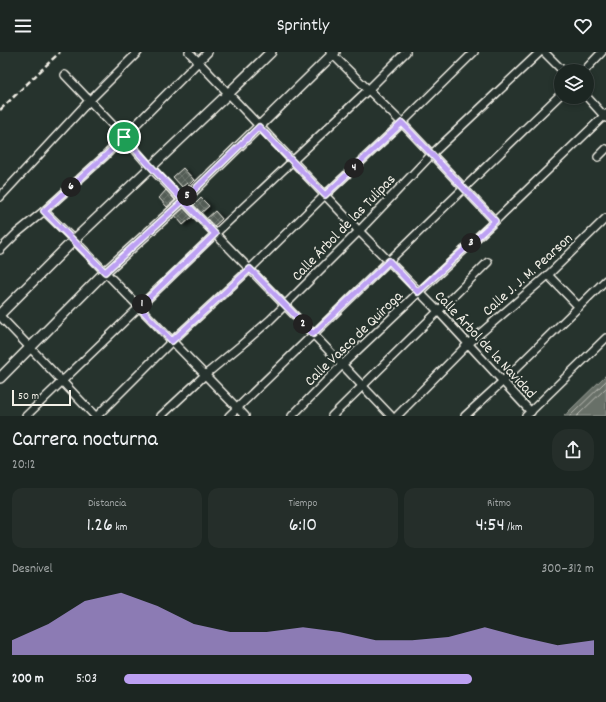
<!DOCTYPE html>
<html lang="es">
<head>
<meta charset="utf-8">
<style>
  :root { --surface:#1c2622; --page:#252e2a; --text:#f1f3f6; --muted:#a0a5a5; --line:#3a4340; --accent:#bca0f2 }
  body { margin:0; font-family:Dekko,sans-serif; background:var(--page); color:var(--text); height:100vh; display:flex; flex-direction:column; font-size:15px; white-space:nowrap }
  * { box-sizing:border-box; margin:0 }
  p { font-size:13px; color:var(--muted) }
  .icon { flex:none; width:22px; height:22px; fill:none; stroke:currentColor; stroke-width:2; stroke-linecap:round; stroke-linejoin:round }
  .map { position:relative; height:364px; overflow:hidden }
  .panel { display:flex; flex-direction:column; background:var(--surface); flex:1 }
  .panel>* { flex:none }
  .controls { position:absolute; left:554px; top:12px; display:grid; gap:8px }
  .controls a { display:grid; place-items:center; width:40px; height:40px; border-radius:50%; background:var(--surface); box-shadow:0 2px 6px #0003,0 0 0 1px var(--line); font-size:20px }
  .scale { position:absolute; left:12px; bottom:10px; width:59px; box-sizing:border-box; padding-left:4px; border:2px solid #f4f1e8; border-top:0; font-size:11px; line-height:14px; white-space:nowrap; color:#f4f1e8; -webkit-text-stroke:3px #26332d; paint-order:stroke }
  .pin { position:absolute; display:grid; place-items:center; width:34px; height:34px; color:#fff; margin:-17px; border:2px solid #fff; border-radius:50%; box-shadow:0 1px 4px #0007 }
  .km { position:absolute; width:20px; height:20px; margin:-10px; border-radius:50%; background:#222; color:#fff; font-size:11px; line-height:20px; text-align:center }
  .round { display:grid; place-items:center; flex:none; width:42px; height:42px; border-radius:16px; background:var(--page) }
  .headline { display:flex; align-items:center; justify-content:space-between; height:68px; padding:0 12px }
  h1 { font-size:22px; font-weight:600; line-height:30px }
  .metrics { display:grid; grid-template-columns:repeat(3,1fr); gap:6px; height:68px; padding:4px 12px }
  .metrics div { display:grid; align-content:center; border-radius:10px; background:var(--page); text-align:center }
  .metrics b { font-size:20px; font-weight:600 }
  .metrics small { font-size:11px; font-weight:400 }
  .metrics p { font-size:11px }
  .chart { height:112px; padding:8px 12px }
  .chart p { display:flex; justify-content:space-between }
  .chart svg { width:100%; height:72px; margin-top:4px; fill:var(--accent); opacity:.7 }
  ul { padding:0 12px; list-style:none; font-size:13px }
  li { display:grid; grid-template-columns:64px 48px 1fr; align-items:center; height:30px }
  li i { height:10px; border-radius:5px; background:var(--accent) }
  header { display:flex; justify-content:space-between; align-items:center; height:52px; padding:0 12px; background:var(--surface); font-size:18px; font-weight:600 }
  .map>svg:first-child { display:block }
  .water { fill:#676f68; stroke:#9fa39b }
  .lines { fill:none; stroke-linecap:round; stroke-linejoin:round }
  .shore { stroke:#bcbdb5; stroke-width:1 }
  .building { fill:url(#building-cross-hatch); stroke:#f4f1e8; filter:url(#shadow) }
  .street-casing { stroke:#f4f1e8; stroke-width:10 }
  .secondary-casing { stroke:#f4f1e8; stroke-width:12 }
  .street { stroke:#26332d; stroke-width:7 }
  .secondary { stroke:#26332d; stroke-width:9 }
  .rail { stroke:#f4f1e8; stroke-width:2.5; stroke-dasharray:6 3; stroke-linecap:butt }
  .route-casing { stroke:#fff; stroke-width:8 }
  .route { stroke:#bca0f2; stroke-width:5 }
  .labels { text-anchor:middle; stroke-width:4; stroke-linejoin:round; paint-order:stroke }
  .street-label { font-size:15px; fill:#f4f1e8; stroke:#26332d }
</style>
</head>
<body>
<header><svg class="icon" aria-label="menu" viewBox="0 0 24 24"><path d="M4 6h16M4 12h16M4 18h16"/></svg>Sprintly<svg class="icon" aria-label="heart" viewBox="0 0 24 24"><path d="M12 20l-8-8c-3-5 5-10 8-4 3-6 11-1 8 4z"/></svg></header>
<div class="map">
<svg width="606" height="364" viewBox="0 0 606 364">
  <defs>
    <pattern id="building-cross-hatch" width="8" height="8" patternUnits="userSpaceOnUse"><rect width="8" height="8" fill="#525c55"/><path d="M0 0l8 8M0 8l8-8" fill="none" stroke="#6c746d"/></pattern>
    <filter id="shadow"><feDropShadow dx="3.5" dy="2" stdDeviation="2" flood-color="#0009"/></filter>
  </defs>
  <rect width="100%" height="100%" fill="#26332d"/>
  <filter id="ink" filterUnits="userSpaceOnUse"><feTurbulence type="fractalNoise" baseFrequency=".025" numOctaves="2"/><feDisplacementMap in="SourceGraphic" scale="8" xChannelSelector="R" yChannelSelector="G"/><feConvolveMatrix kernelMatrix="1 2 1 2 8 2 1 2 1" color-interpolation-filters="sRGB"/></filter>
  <g filter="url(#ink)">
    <!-- water -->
    <polygon class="water" points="606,323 606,364 564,364"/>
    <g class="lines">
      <!-- shore -->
      <g class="shore">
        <polyline points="570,364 606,329"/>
        <polyline points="577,364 606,336"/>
      </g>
    </g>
    <!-- building -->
    <g class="building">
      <polygon points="183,116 194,128 189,133 187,131 182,135 173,125"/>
      <polygon points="166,138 175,148 167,155 159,146"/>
      <polygon points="201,146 209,154 201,161 193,154"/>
      <polygon points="182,154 192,165 183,173 174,162"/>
      <polygon points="215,159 222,167 213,175 206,167"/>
    </g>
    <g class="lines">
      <defs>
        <g id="street">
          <polyline points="189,0 359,179 438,259 531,360"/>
          <polyline points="330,0 402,71 495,169"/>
          <polyline points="544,0 563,19"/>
          <polyline points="584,19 602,0"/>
          <polyline points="65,23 124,85 151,116 313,282 391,364"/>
          <polyline points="587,45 606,66"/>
          <polyline points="598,105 606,97"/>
          <polyline points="0,145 89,49 138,0"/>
          <polyline points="44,159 74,188 245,364"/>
          <polyline points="0,198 17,181 44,159 105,104 208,0"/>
          <polyline points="548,223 579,255"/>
          <polyline points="0,264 95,364"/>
          <polyline points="26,364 215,182 368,38 406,0"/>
          <polyline points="97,364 172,289 250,217 325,143 402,71 474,0"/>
          <polyline points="161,364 205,323 240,294 270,268 359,179 432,102 540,0"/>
          <polyline points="229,364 561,42"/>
          <polyline points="292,364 342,313 419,240 495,169 606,62"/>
          <polyline points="332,364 488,210"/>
          <polyline points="397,364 468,292 548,223 606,166"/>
          <polyline points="465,364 502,330 606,228"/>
          <polyline points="526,364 606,286"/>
        </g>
        <g id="secondary">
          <polyline points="0,262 74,188 228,42 271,0"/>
          <polyline points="0,326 105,220 183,149 335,0"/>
        </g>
      </defs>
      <!-- street casing -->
      <use href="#street" class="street-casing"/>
      <!-- secondary casing -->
      <use href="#secondary" class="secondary-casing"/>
      <!-- street -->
      <use href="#street" class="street"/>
      <!-- secondary -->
      <use href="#secondary" class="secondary"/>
      <!-- rail -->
      <polyline class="rail" points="0,58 60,0"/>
    </g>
  </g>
  <g class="lines" filter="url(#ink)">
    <defs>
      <path id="route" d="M124,85C154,119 185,150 215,182L139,255L172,289L250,217L313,282L389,209L418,240L495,169L402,71L325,143L259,75L183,149L105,220L44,159L105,104L124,85"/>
    </defs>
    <!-- route casing -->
    <use href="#route" class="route-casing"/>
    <!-- route -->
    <use href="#route" class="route"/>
  </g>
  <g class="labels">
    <!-- street labels -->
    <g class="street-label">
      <text transform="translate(343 175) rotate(-46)" y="5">Calle Árbol de las Tulipas</text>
      <text transform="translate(527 222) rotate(-42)" y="5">Calle J. J. M. Pearson</text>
      <text transform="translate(353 286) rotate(-44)" y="5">Calle Vasco de Quiroga</text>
      <text transform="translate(486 292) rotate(47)" y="5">Calle Árbol de la Navidad</text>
    </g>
  </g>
</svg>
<div class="controls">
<a><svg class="icon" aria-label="layers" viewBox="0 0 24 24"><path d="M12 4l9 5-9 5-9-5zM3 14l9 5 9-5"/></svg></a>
</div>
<div class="scale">50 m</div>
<div class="pin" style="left:124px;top:85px;background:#1e9e55"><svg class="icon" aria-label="arrive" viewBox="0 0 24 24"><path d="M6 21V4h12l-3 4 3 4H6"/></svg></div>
<b class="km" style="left:142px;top:252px">1</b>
<b class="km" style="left:303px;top:272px">2</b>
<b class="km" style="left:471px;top:191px">3</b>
<b class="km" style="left:354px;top:116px">4</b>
<b class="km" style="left:187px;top:144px">5</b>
<b class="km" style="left:71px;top:135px">6</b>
</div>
<section class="panel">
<div class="headline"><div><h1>Carrera nocturna</h1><p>20:12</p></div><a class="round"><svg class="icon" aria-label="share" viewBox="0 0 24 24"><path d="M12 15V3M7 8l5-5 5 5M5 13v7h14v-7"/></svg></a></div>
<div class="metrics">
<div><p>Distancia</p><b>1.26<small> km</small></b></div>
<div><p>Tiempo</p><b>6:10</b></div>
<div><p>Ritmo</p><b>4:54<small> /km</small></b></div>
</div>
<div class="chart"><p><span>Desnivel</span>300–312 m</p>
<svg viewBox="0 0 160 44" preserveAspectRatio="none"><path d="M0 44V35L10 25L20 11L30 6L40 14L50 25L60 30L70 30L80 27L90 30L100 35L110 35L120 33L130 27L140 33L150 38L160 35V44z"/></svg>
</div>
<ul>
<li><b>200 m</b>5:03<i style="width:74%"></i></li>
</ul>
</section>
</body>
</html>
